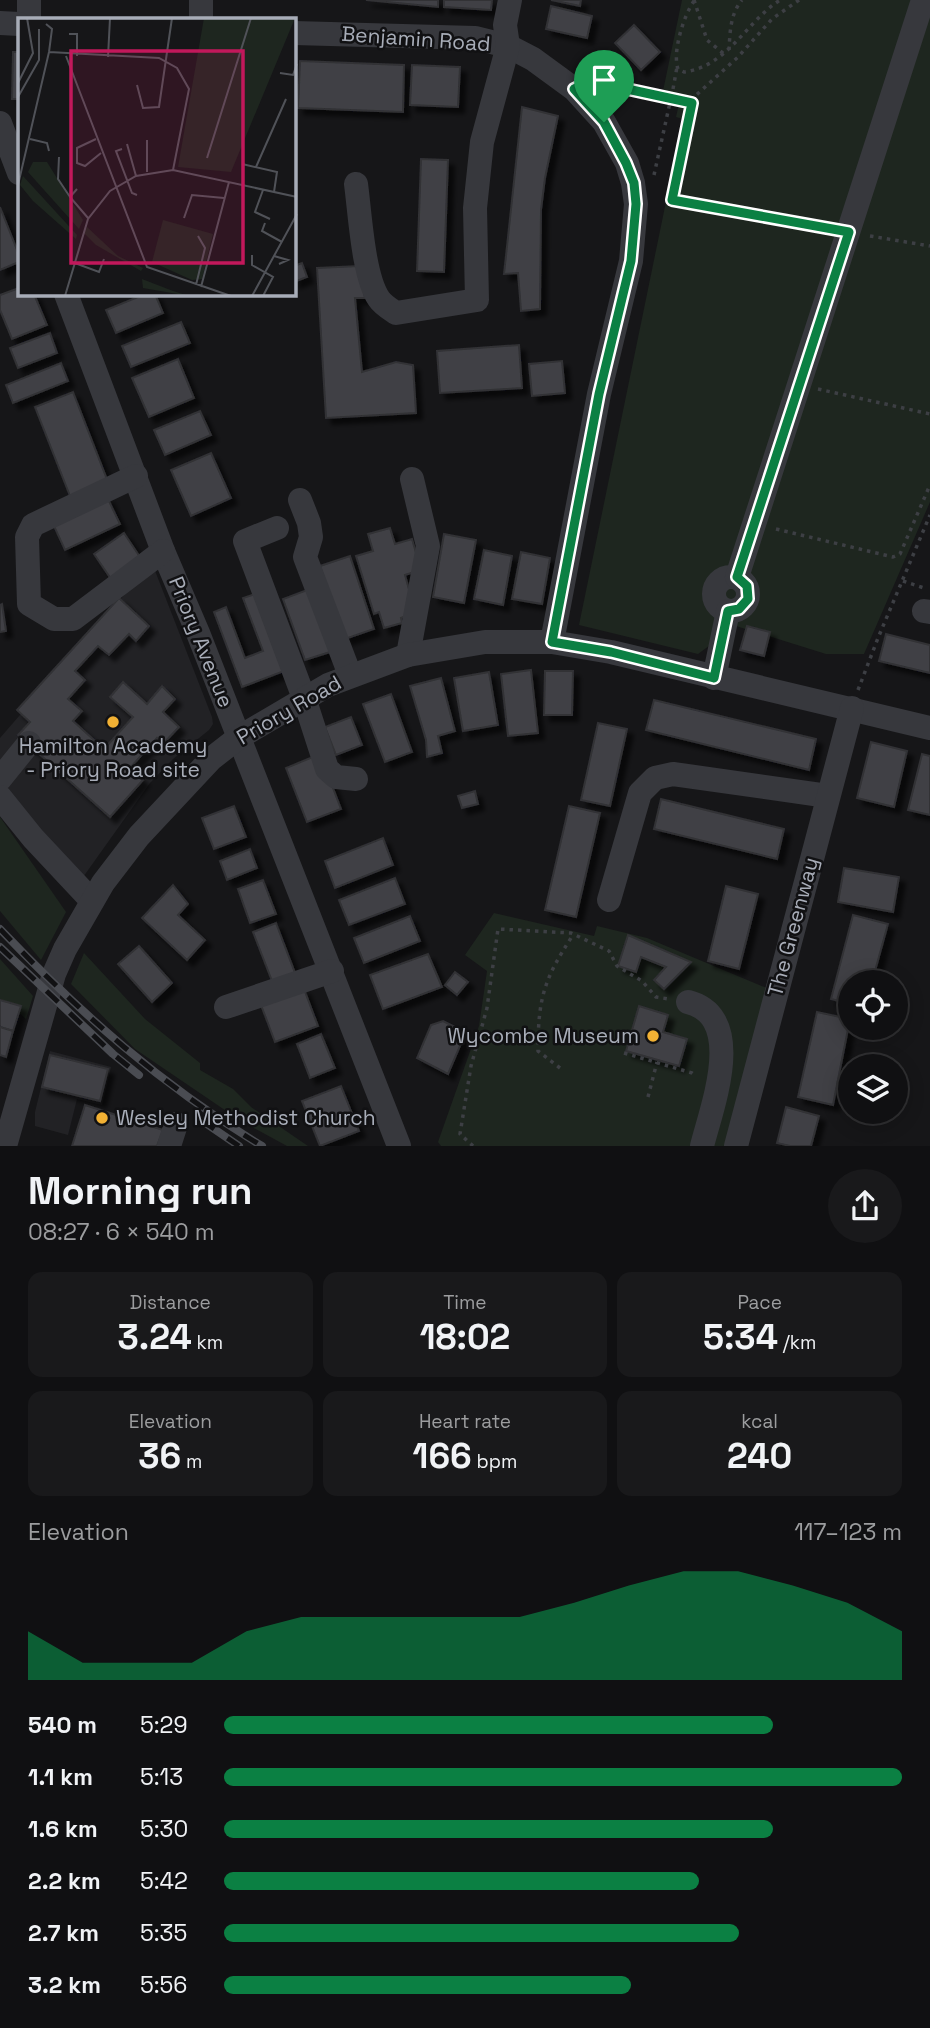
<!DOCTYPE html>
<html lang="en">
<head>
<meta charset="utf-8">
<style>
  :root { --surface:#101012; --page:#19191b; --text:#f1f3f6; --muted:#9c9d9f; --line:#303032; --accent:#0b8043 }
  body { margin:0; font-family:"Space Grotesk",sans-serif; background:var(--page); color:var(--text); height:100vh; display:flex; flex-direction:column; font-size:26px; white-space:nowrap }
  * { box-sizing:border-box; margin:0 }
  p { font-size:23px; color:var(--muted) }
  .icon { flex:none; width:38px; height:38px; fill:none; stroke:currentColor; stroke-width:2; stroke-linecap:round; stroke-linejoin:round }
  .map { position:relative; height:1146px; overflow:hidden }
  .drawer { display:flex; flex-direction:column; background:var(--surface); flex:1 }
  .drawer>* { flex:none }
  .tools { position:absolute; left:838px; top:970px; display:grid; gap:14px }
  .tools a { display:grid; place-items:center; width:70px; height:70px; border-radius:50%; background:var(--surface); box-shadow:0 4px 18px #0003,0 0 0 2px var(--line); font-size:35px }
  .pin { position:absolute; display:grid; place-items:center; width:60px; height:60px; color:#fff; margin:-72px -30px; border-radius:50% 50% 50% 0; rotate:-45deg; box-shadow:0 0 7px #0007 }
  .pin .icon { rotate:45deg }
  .round { display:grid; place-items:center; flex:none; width:74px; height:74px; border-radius:37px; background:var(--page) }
  .summary { display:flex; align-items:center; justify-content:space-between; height:119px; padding:0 28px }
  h1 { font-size:38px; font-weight:800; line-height:52px }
  .figures { display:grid; grid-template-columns:repeat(3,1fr); gap:10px; height:119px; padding:7px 28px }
  .figures div { display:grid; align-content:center; border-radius:14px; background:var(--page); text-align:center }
  .figures b { font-size:35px; font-weight:800 }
  .figures small { font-size:19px; font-weight:400 }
  .figures p { font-size:19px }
  .chart { height:196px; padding:14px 28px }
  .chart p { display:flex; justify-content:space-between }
  .chart svg { width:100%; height:126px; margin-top:7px; fill:var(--accent); opacity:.7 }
  ul { padding:0 28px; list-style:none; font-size:23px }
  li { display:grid; grid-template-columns:112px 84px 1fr; align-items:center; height:52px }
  li i { height:18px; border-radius:9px; background:var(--accent) }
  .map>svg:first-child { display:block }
  .built { fill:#222225 }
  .green { fill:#1e261f }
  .building { fill:#404145; stroke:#303034; stroke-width:2; filter:url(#shadow) }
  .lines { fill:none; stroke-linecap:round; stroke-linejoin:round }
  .path { stroke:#3d3f44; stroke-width:3.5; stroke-dasharray:3.5 5; stroke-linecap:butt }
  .minor { stroke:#37383d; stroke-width:24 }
  .rail-casing { stroke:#4a4c52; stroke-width:8 }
  .rail { stroke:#111113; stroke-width:5; stroke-dasharray:16; stroke-linecap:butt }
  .route-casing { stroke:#fff; stroke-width:14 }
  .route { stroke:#0b8043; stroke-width:9 }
  .poi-dot { fill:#f2b134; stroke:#111113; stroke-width:2.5 }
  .labels { text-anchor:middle; stroke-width:5; stroke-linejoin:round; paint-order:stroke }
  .street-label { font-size:21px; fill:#a8adb8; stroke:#111113 }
  .poi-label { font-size:21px; fill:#a8adb8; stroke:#111113 }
  .inset-road { fill:none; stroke:#505258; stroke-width:2 }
  .view { fill:#c2185b; fill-opacity:0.15; stroke:#c2185b; stroke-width:3.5 }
  .inset-edge { fill:none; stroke:#a8adb8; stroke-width:3.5 }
</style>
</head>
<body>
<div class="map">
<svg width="930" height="1146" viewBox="0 0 930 1146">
  <defs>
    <filter id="shadow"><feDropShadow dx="6" dy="6" stdDeviation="2" flood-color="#0009"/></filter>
  </defs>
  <rect width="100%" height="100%" fill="#161618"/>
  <!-- built -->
  <g class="built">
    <polygon points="152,563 212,717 213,724 209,730 173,759 150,783 81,880 0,781 0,738"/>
    <polygon points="50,1051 111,1067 102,1105 77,1099 68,1135 35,1126 35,1112"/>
  </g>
  <!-- green -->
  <g class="green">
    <polygon points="682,0 930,0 930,502 864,654 826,654 736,626 698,654 579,625 683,119 676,117 681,95 663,91"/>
    <polygon points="0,817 66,912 41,960 0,911"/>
    <polygon points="494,913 594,936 597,926 647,938 769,989 730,1146 441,1146 438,1142 479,1026 487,971 465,955"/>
    <polygon points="84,953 145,1019 200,1063 200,1070 233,1089 251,1107 308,1146 287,1146 241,1121 135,1049 71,984"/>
    <polygon points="0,959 33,996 26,1019 15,1009 18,1006 0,999"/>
  </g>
  <!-- building -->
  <g class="building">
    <polygon points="366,0 438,0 438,7"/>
    <polygon points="444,0 492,0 491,10 444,7"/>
    <polygon points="551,0 581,0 580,6"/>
    <polygon points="551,6 592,16 587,38 546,29"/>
    <polygon points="634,25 660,52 641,70 615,43"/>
    <polygon points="13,52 19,52 19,99 12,99"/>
    <polygon points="300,61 404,65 403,112 298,108"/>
    <polygon points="412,65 460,67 458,107 410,105"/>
    <polygon points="522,107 558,116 545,178 541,210 540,309 521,311 518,273 504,274"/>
    <polygon points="421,159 448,160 444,272 417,271"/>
    <polygon points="0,207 19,255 19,262 0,270"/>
    <polygon points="302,263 307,277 294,282 294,266"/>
    <polygon points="359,266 365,298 355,298 362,372 396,362 413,365 416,413 326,418 317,268"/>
    <polygon points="19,288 19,294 34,294 47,325 12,339 0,310 0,295"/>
    <polygon points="145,294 155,294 163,313 116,333 106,310"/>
    <polygon points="181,322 190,343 131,367 122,346"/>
    <polygon points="50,333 57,353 18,368 10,348"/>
    <polygon points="519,345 522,388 440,393 437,351"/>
    <polygon points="178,359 194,398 149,417 132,378"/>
    <polygon points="562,361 565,393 532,396 529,364"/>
    <polygon points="61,363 68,381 13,403 6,385"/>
    <polygon points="73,392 108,482 70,496 35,407"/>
    <polygon points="200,411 211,435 165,455 154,430"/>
    <polygon points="211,453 231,498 191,516 171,470"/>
    <polygon points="107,497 120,524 65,550 53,524"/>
    <polygon points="390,528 395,544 412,539 421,570 405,575 413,604 409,615 401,618 402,623 384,628 379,612 374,614 356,556 373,551 368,534"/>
    <polygon points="124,533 140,557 111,579 94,554"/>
    <polygon points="444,534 476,540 464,603 433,597"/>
    <polygon points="484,550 512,556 503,605 474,599"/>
    <polygon points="521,552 550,558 542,604 512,599"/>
    <polygon points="350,556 374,629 345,639 320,566"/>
    <polygon points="307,590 330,652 305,660 283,599"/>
    <polygon points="258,593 287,670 242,687 214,612 226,607 245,658 263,651 243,598"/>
    <polygon points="119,598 149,626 136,641 129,634 109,655 98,646 75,671 85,680 68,699 82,711 73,721 104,749 133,717 110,697 123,682 147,704 162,686 175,699 163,712 179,727 163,744 157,738 130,768 143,780 110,817 18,735 30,722 17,710"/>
    <polygon points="2,604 6,631 0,632 0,605"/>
    <polygon points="747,626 770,632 764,656 740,650"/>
    <polygon points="886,634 930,645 930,673 879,661"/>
    <polygon points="531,670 538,733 508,736 501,674"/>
    <polygon points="545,671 573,671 572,715 544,715"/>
    <polygon points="489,672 498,725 463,731 454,678"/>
    <polygon points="441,678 455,731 438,736 442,753 427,757 426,740 410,686"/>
    <polygon points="391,694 412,752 385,762 363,704"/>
    <polygon points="654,700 816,739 809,770 646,730"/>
    <polygon points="351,717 362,745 336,755 325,727"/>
    <polygon points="598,723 627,729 610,806 581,800"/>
    <polygon points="871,742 907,751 894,807 857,798"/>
    <polygon points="320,754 341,809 307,822 286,768"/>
    <polygon points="922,754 930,756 930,815 908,810"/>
    <polygon points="475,791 478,804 462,808 458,796"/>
    <polygon points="661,799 784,829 777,859 654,829"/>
    <polygon points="234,806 246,837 214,849 202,818"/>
    <polygon points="569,806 600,813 576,917 545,910"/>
    <polygon points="383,838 393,865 335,888 325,861"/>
    <polygon points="250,849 257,868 227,880 220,861"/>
    <polygon points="844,868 899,877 893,912 838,902"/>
    <polygon points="395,878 405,904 349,925 339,900"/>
    <polygon points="263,880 276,914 250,923 238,889"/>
    <polygon points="173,885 188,904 178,915 205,940 187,960 142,918"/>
    <polygon points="726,886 758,894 739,969 708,961"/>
    <polygon points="853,915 888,924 872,982 850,982 850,1004 831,999"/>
    <polygon points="410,916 420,941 364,963 354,938"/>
    <polygon points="276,923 295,973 272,981 253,932"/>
    <polygon points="628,935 691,962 664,989 654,980 666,967 641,957 636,972 618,966"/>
    <polygon points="139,946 172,983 152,1002 118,964"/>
    <polygon points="428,954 442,987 383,1009 370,975"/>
    <polygon points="455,972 468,982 457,995 445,985"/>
    <polygon points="304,989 318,1026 275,1042 261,1005"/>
    <polygon points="0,1000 21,1006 13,1031 0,1027"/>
    <polygon points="639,1006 668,1015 663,1032 687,1039 679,1066 626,1051"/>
    <polygon points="817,1012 850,1019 833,1105 798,1097"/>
    <polygon points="443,1021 461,1030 463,1039 448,1074 417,1058 431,1025"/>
    <polygon points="0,1027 13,1031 6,1057 0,1055"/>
    <polygon points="321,1034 335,1068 310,1078 297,1044"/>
    <polygon points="50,1055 108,1069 100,1101 42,1087"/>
    <polygon points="341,1086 359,1131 320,1146 302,1101"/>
    <polygon points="85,1105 163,1130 157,1146 72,1146"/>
    <polygon points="786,1107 819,1116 811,1146 790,1146 777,1143"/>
  </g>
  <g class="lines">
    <!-- path -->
    <g class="path">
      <polyline points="694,0 707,40 724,54"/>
      <polyline points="799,0 772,19 738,57 693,98 672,200 828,228"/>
      <path d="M694,1C684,15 672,52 678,69L684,72C728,66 746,22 780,0"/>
      <path d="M729,50C730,33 730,14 742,0"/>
      <polyline points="598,83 692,103"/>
      <polyline points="673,89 677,67"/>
      <polyline points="654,175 671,98"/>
      <polyline points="870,236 930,246"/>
      <polyline points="818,389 930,414"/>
      <polyline points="776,529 893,557 900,554 930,485"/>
      <polyline points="903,581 924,588"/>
      <polyline points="858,690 878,638 930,515"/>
      <polyline points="624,1053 692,1073 696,1076"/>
      <path d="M560,1068L538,1051C538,998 544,979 573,935"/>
      <polyline points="648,1097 657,1062"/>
      <polyline points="473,1146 460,1134 471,1066 487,1008 498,929 571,933 609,951 617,966 642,981 656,997 669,999"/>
    </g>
    <!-- minor -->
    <g class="minor">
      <polyline points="29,0 29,19"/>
      <polyline points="201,19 201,0"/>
      <polyline points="0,23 19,24"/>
      <polyline points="294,33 475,38 508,46 533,59 574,89 604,122 627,163 633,183 636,204 631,261 599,394 552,642"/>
      <polyline points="0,123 19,173"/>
      <path d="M356,184C360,213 363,276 379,299C383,305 390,309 396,313L477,300L475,208L482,142L508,46L505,25L510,0"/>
      <polyline points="66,294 163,551 198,633 399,1146"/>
      <polyline points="136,476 33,525 27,537 29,604 54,619 73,619 163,551"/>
      <polyline points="300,500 309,523 311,537 305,557 350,675"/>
      <polyline points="277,528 245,541 304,698 327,769 336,777 356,779"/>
      <circle cx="731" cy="594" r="17"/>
      <polyline points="737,577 923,0"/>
      <polyline points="924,611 930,612"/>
      <polyline points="408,655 428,546 412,479"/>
      <polyline points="714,678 728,611"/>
      <polyline points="0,779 29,743"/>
      <polyline points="0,797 33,838 92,901"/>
      <polyline points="609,900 640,793 655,778 673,774 828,796"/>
      <path d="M688,1002C747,1017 712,1106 702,1146"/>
      <polyline points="226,1007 332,971"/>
      <polyline points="5,1146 54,974 65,949 103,883 139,836 211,759 238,738 328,685 408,655 485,642 552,642 611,652 930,728"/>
      <polyline points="169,1146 176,1124"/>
      <polyline points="736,1146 852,708"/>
    </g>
    <defs>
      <g id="rail">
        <path d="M0,929C81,1014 161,1085 262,1146"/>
        <polyline points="0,947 113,1054 139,1075"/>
        <polyline points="201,1120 239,1146"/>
      </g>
    </defs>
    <!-- rail casing -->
    <use href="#rail" class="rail-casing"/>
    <!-- rail -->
    <use href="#rail" class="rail"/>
  </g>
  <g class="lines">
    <defs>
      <polygon id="route" points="590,81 692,103 672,200 849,232 737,577 747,586 748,599 739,609 728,611 714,678 611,652 552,642 599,394 631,261 636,204 634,183 626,163 604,122 574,89"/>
    </defs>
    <!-- route casing -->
    <use href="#route" class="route-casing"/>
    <!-- route -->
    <use href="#route" class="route"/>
  </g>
  <!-- markers -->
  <g class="poi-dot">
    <circle cx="113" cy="722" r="7"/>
    <circle cx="653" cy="1036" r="7"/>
    <circle cx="102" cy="1118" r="7"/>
  </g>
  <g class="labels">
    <!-- street labels -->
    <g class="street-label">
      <text transform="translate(416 39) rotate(4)" y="7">Benjamin Road</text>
      <text transform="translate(201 642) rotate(68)" y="7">Priory Avenue</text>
      <text transform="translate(289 710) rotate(-30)" y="7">Priory Road</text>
      <text transform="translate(793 927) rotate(-75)" y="7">The Greenway</text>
    </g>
    <!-- poi labels -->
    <g class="poi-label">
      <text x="113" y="753">Hamilton Academy<tspan x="113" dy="24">- Priory Road site</tspan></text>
      <text x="639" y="1043" text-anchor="end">Wycombe Museum</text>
      <text x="116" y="1125" text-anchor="start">Wesley Methodist Church</text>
    </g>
  </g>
  <!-- overview -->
  <g transform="translate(18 18)">
    <rect width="278" height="278" fill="#161618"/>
    <path d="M186,0H277L213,154L160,149ZM15,144H29L65,202L61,211L10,154ZM5,158L59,217L58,221L15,183L2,167ZM145,202L195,216L184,261L174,262L134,244ZM69,209L100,238L125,250L123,253L78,227L66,215ZM124,261L155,273L171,278L125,270Z" fill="#1e261f"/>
    <path class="inset-road" d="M51,16H59V38M31,34L141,40L159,50L171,71L155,152M48,38L129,249L213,278M90,39L92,0M262,55L275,57L279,46M0,65L15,35L9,0M119,67L125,90L141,89L154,0M0,79L21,42V11M12,121L29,125L31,133M78,121L59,130V145L67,148L83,135M109,126L118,158M104,131L98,133L114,175L119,177M41,139L40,161L52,179M189,140L233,0M224,146L259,154L256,174M238,149L268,81M129,154V122M0,167L31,34L34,11L28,6M59,171L52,179L70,200M245,172L237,194L252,201M166,200L174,177L206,180M247,205L244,213L264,224M234,237V247L255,259L245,278M256,238L270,242L261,246M54,244L81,254L86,241M178,267L187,230L180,218M183,269L211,164M47,278L70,201L92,173L118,158L155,152L279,179M234,278L279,196"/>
    <path class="view" d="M53,33H225V245H53Z"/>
    <rect width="278" height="278" class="inset-edge"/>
  </g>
</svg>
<div class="tools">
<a><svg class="icon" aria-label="locate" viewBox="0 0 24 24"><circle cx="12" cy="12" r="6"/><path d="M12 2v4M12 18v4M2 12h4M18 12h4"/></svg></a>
<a><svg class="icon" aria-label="layers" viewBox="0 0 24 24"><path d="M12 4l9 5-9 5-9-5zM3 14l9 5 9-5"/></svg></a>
</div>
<div class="pin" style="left:604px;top:122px;background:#1e9e55"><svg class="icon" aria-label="arrive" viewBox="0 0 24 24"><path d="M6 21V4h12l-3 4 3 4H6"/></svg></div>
</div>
<section class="drawer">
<div class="summary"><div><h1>Morning run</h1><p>08:27 · 6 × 540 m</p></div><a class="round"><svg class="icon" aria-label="share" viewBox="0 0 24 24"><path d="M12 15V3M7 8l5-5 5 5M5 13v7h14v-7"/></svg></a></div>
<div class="figures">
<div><p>Distance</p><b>3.24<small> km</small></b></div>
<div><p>Time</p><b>18:02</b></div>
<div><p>Pace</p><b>5:34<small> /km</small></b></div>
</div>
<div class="figures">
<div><p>Elevation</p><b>36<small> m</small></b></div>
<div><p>Heart rate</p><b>166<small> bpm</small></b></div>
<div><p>kcal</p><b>240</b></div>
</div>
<div class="chart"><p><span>Elevation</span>117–123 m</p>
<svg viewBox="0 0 160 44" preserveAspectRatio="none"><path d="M0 44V27L10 38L20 38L30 38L40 27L50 22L60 22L70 22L80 22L90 22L100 17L110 11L120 6L130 6L140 11L150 17L160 27V44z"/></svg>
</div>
<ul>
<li><b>540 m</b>5:29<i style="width:81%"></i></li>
<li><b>1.1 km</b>5:13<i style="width:100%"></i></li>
<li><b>1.6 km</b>5:30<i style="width:81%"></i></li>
<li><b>2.2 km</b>5:42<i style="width:70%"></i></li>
<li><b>2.7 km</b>5:35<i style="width:76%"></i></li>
<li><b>3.2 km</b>5:56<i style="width:60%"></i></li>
</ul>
</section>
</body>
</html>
